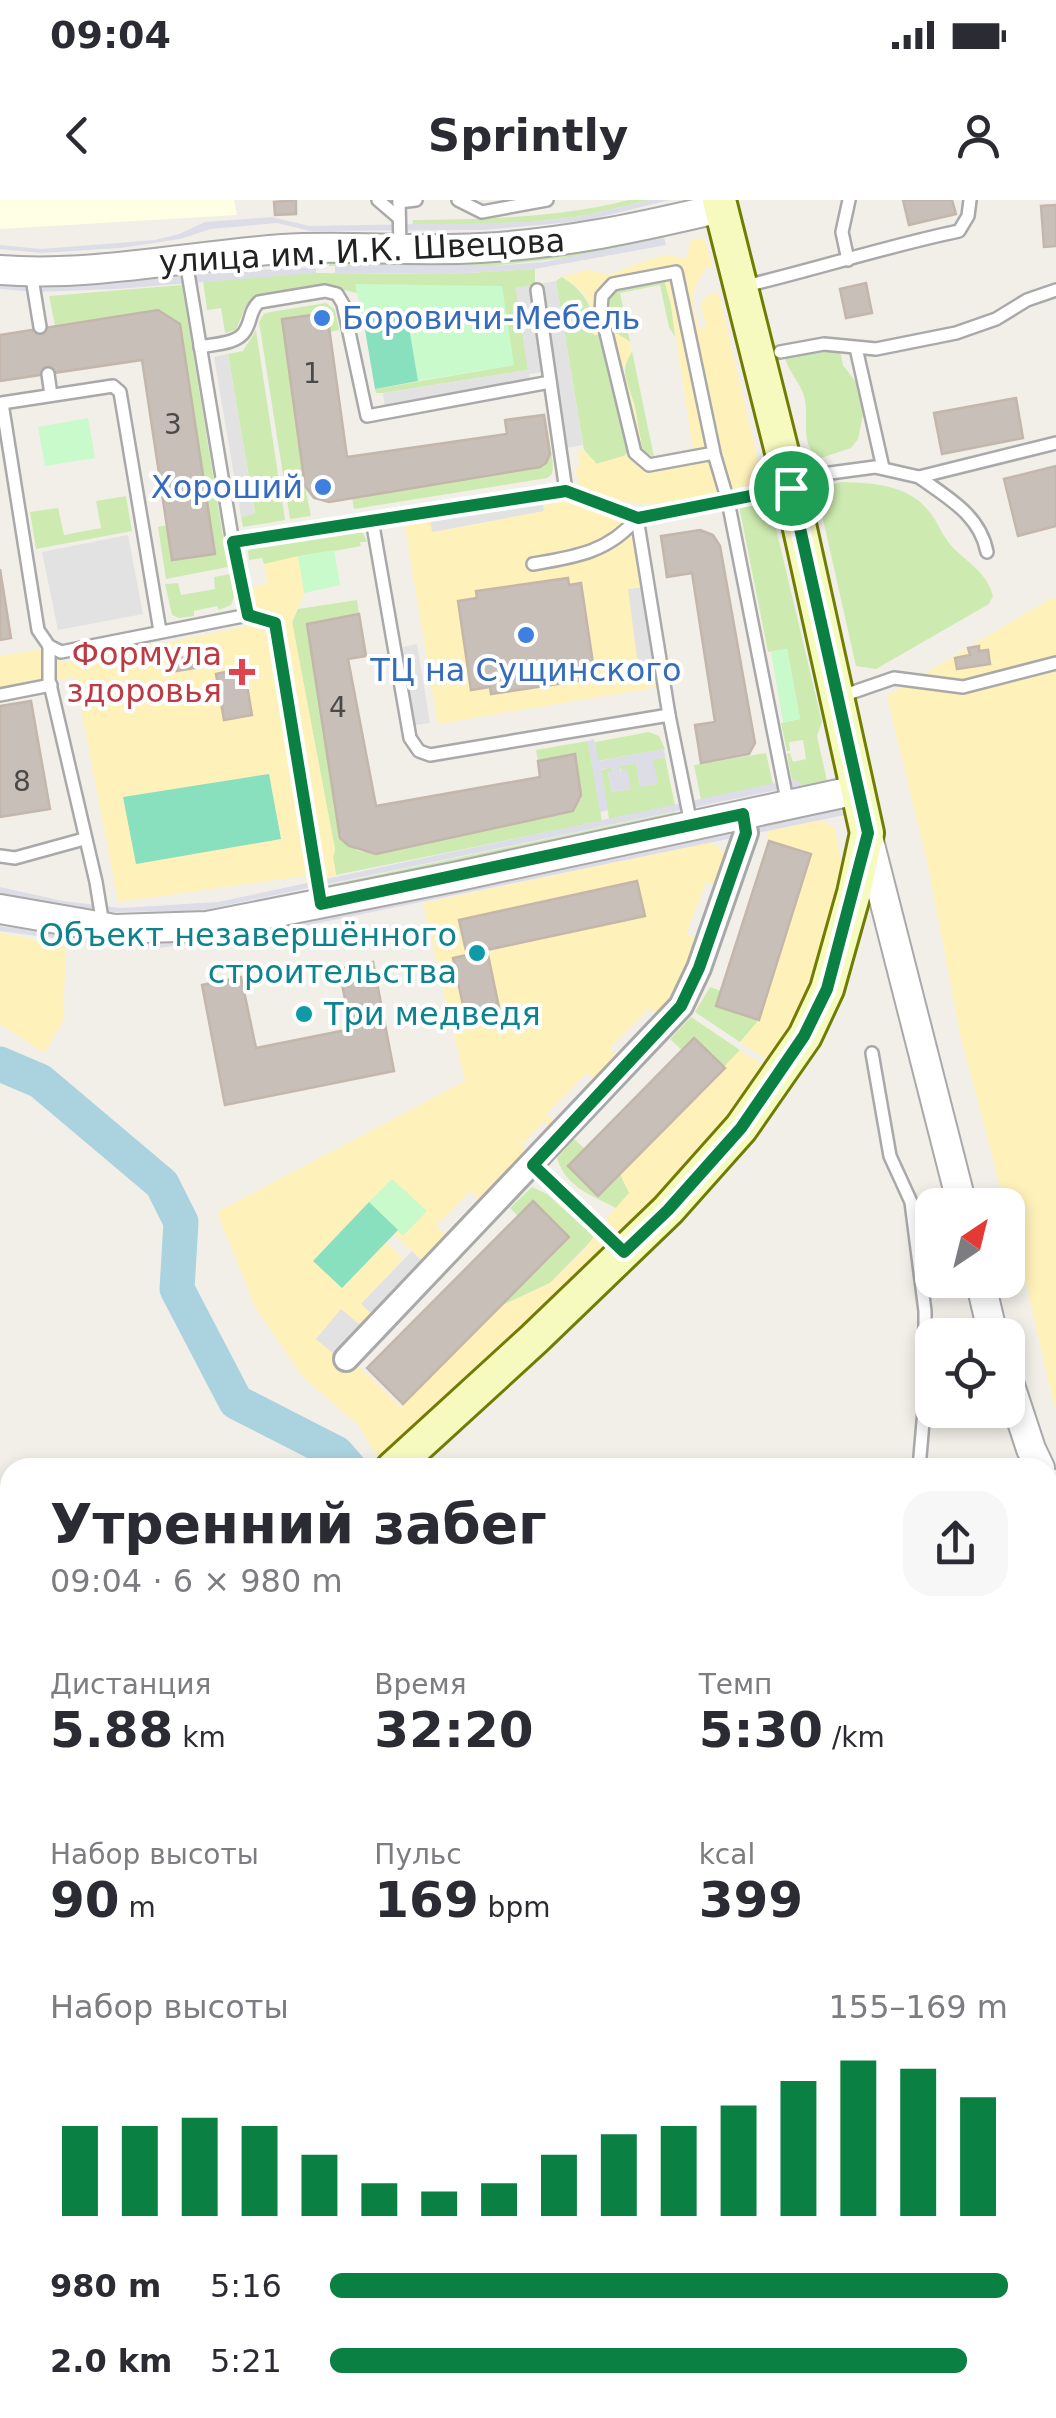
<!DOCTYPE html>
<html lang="ru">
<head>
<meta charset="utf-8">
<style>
  :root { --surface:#fff; --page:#f7f7f7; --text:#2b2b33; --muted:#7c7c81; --accent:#0b8043 }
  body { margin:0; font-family:"DejaVu Sans",sans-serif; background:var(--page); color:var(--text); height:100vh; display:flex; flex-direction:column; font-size:38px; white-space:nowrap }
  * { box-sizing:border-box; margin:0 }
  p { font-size:32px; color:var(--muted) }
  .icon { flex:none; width:55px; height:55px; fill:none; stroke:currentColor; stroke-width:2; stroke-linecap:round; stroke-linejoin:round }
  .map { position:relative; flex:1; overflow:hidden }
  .sheet { position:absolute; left:0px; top:1258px; width:1058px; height:962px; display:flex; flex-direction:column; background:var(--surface); border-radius:30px 30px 0 0; box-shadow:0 5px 15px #0003 }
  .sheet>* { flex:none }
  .needle { width:65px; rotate:35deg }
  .tools { position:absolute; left:915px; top:988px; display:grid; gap:20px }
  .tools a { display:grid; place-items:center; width:110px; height:110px; border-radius:20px; background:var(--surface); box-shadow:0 5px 15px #0003; font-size:50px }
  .pin { position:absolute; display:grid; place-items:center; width:85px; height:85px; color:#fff; margin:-42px; border:5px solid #fff; border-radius:50%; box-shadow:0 2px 10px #0007 }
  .round { display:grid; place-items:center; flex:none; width:105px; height:105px; border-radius:30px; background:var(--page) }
  .overview { display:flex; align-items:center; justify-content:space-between; height:170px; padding:0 50px }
  h1 { font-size:55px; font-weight:700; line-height:75px }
  .metrics { display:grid; grid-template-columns:repeat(3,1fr); gap:15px; height:170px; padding:10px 50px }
  .metrics div { display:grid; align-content:center }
  .metrics b { font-size:50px; font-weight:700 }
  .metrics small { font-size:28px; font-weight:400 }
  .metrics p { font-size:28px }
  .chart { height:280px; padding:20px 50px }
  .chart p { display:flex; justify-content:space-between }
  .chart svg { width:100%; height:180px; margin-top:10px; stroke:var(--accent); stroke-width:6 }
  ul { padding:0 50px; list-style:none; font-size:32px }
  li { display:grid; grid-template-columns:160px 120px 1fr; align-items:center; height:75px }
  li i { height:25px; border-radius:12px; background:var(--accent) }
  .status { display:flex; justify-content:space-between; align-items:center; height:70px; padding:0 50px; background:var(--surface); direction:ltr }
  .status svg { height:28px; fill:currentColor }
  header { display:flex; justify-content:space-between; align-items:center; height:130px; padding:0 50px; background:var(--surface); font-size:45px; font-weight:700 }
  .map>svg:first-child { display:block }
  .education { fill:#ffffe5 }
  .grass { fill:#cdebb0 }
  .sand { fill:#fff1ba; fill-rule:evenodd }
  .park { fill:#c8facc }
  .pitch { fill:#88e0be }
  .parking { fill:#e2e2e2 }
  .plaza { fill:#dddde8 }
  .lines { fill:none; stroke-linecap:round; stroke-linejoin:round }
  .river { stroke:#aad3df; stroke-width:35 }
  .building { fill:#c7bfb8; stroke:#c4b6ab; stroke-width:2.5 }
  .service-casing { stroke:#a9a9a9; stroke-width:16 }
  .minor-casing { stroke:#a9a9a9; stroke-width:28 }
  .tertiary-casing { stroke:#a9a9a9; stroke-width:32 }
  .secondary-casing { stroke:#707d05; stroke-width:38 }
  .service { stroke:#fff; stroke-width:11 }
  .minor { stroke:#fff; stroke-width:22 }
  .tertiary { stroke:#fff; stroke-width:28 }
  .secondary { stroke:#f7fabf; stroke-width:32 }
  .route-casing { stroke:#fff; stroke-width:20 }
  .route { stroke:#0b8043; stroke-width:12 }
  .shop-dot { fill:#3f7fe0; stroke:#fff; stroke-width:4 }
  .health-dot { fill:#e0444e; stroke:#fff; stroke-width:4 }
  .culture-dot { fill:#0f9aa8; stroke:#fff; stroke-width:4 }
  .labels { text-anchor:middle; stroke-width:8; stroke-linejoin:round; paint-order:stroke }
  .number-label { font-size:28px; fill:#4b4948 }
  .street-label { font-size:32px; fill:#222; stroke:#fff }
  .shop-label { font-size:32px; fill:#366cbe; stroke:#fff; text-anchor:start }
  .health-label { font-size:32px; fill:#be3a42; stroke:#fff; text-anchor:end }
  .culture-label { font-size:32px; fill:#0d838f; stroke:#fff; text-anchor:end }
</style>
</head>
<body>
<div class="status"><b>09:04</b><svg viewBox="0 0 49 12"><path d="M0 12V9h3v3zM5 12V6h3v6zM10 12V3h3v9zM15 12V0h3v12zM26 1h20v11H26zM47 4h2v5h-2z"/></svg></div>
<header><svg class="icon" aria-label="back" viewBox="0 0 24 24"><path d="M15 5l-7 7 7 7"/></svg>Sprintly<svg class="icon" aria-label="person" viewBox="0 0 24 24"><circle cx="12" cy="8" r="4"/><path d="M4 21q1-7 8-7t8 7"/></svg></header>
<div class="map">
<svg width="1056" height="2218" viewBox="0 0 1056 2218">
  <rect width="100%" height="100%" fill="#f2efe9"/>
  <!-- education -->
  <polygon class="education" points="0,0 234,0 237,15 0,29"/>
  <!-- grass -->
  <g class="grass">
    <path d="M629,0H650L583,16L531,22L412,26L413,20C486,19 558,18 629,0Z"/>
    <polygon points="663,34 664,38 590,55 492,66 329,66 329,61"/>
    <polygon points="535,69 535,85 516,88 528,170 383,193 376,193 375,189 514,165 356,85 357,93 327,86 259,96 246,105 236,130 225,133 221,108 207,110 203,80 316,73 448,74"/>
    <path d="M562,77C598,98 599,136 608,174C610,185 617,193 620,203C625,218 626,235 630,250L624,256L596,264L584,250L556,81Z"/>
    <polygon points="664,78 671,105 675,137 669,127 660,85 620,93 630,142 616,133 607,92 616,86"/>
    <polygon points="182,85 228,367 166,379 158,327 167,325 215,353 180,124 158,110 55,125 49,96"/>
    <polygon points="326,103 335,110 339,130 329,132 305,286 311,316 290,319 259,122 264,114 270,112"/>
    <polygon points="256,130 285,320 243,327 241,317 255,313 228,154 243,151"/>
    <path d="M834,148L840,151L843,165L861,189L865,205L858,239L851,248L821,258C796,245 812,218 803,193C798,180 789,172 785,158L798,152Z"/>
    <path d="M632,151L654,257L643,251C639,236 638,218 634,203C627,182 619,171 632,151Z"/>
    <polygon points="546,214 553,265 552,274 547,278 354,309 352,298 540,267 550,254"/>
    <path d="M842,282C873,283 906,284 928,310C937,320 941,333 949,343C965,362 986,370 993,396L989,404L876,469L856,466L818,297L822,287Z"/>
    <polygon points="126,296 132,331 36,349 30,312 58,308 64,335 101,328 96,301"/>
    <polygon points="769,299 822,522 817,536 827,581 803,586 792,580 787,554 790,553 793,562 806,559 803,540 789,542 790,551 787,551 781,523 800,519 787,449 768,452 739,306"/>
    <polygon points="353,328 363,333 367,342 360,342 361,346 264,364 262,358 249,360 248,351 253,345"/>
    <polygon points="230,374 234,397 231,405 219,410 217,406 194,411 194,416 179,418 172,415 165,384 178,383 181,395 215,389 214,377"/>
    <polygon points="357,400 359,414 307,425 340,638 358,651 376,654 573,611 581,595 538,561 536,550 588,541 602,621 336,675 333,657 335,650 292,422 298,409"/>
    <polygon points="649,532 659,536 665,549 598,561 595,542"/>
    <polygon points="766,553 773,584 701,600 694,565"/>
    <polygon points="665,557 675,606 609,619 601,570 612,567 613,571 608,573 612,592 631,589 619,566 636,563 640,586 652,560"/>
    <polygon points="675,612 674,617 333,688 328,685"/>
    <polygon points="710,787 721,791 717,807 759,820 740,842 695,812"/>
    <polygon points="691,817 740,850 725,868 695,839 682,850 670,839"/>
    <path d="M574,939L585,949L568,967L598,996L620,974L630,993L616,1008C592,995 566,988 557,958Z"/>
    <polygon points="532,987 547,994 595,1037 550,1083 499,1107 518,1016 510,1008"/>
  </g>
  <!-- sand -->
  <g class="sand">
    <path d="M704,38L713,67L706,68C689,95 690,99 700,129L706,126L700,103L709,94H719L763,282C705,294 634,322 580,285L574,268L580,267L577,251L584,250L597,264L624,256L630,250L619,200L609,180L600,135H594C588,124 592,120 591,109C590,95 573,84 562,77L588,70L609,75C627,68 646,59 664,56C674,54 678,60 688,57L689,41ZM664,79L671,105L693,249L654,257L643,251L634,205L623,169L632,151L629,141L616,133L607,103V92L622,86Z"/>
    <path d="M562,295C633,320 630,311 640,387L629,389L638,466L654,464L657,487L438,524L404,321L430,317L434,332L544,311L545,298Z"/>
    <polygon points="298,356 304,393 292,422 335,650 333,657 336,675 306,683 305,676 118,702 75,477 0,488 0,456 42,449 59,461 71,462 257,424 252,387 267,384 264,364"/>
    <polygon points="1056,398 1056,1214 1008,1005 1005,1005 960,834 928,666 887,496 1050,399"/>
    <polygon points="820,620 835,628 844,677 813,783 770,862 740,842 759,820 811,655 769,641 767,631"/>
    <polygon points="711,642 730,657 721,687 706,682 686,734 701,740 677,794 661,818 649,808 610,848 620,859 599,883 587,872 546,914 557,924 552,929 544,921 522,945 528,953 480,1000 470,991 436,1026 446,1036 423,1062 394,1034 398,1030 403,1035 392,979 313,1060 342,1088 386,1042 403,1059 362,1103 373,1115 362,1126 316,1138 348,1166 353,1161 400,1207 499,1107 550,1083 585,1049 606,1019 629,993 620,974 740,850 766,867 741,906 629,1029 537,1110 384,1260 378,1258 358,1225 303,1177 255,1107 217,1012 465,881 423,703"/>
    <polygon points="0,733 66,745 63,821 44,853 0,824"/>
  </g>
  <!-- park -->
  <g class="park">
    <polygon points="355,84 502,86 514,165 418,181 406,111 363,118"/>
    <polygon points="88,218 95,258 45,266 38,227"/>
    <polygon points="334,350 340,385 304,393 298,356"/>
    <polygon points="787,449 800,519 783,522 771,452"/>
    <polygon points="392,979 427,1011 403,1036 369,1002"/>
  </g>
  <!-- pitch -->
  <g class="pitch">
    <polygon points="406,110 418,181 375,189 363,118"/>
    <polygon points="269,574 281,639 136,664 123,597"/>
    <polygon points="369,1002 398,1030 342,1088 313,1061"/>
  </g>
  <!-- parking -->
  <g class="parking">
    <polygon points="556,81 583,245 566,248 551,171 529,174 530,183 385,207 383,193 528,170 516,88"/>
    <polygon points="228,154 255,314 241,317 214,157"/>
    <polygon points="542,299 544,311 432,332 430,320"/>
    <polygon points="128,335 143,414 58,430 42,352"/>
    <polygon points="645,387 654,464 638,466 628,389"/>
    <polygon points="417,444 430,523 415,525 403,447"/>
    <polygon points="412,1051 423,1062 373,1115 361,1104"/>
    <polygon points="341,1109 365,1129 340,1159 316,1139"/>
  </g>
  <!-- plaza -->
  <g class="plaza">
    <polygon points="650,0 670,0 584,21 484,30 310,31 277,23 211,29 180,39 121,48 41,53 0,49 0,45 41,49 155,40 179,34 205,22 272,17 309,26 531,22 583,16"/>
    <polygon points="664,38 666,45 535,69 448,74 335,73 335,66 492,66 544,62"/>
    <polygon points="316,67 316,73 117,89 35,92 0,89 0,84 34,86 116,83 202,73"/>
    <polygon points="594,539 599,561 664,549 665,557 653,560 658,584 640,587 636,563 620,566 620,571 627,569 631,589 612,592 608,572 613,571 613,568 601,569 608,610 600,612 588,541"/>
    <polygon points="795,579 803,586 828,581 829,585 797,591 792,587 199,711 102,712 0,694 0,687 63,701 121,708 218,702"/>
    <polygon points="836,605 845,615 265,734 159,748 127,748 0,731 0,726 127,743 233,737 818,615 817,608"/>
  </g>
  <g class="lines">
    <!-- river -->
    <g class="river">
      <polyline points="0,864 40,881 162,984 181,1022 177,1089 236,1202 336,1253 349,1268"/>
      <polyline points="327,2218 331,2210"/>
    </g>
  </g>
  <!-- building -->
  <g class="building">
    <polygon points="296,0 296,14 275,15 274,2"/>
    <polygon points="903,0 952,0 956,14 909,25"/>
    <polygon points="1056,5 1056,46 1044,47 1041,6"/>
    <polygon points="866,83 872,113 846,118 840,89"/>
    <polygon points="158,110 180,124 215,354 172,360 142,160 0,181 0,135"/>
    <polygon points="327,113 347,257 507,234 505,220 544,215 550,254 546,263 540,267 329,302 314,298 305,286 282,119"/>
    <polygon points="1016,198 1023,238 942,254 934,213"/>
    <polygon points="1056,266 1056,326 1018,336 1004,279"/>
    <polygon points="700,330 713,335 720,346 755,543 749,554 701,563 695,525 715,522 692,373 667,377 661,336"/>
    <polygon points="0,369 11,438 0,440"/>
    <polygon points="568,378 569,385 581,383 594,470 577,473 578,481 491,494 490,487 471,490 458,401 477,398 476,391"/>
    <polygon points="359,414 366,456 348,459 376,606 540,577 538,561 575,554 581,595 573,611 376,654 349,646 340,638 307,424"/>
    <polygon points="979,446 979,451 988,450 990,464 957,469 955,458 970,455 968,448"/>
    <polygon points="198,455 201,467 176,471 174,459"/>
    <polygon points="244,468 252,515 224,520 216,474"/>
    <polygon points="31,501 50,609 0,617 0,506"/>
    <polygon points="769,641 811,654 759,820 716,806"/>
    <polygon points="637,681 645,716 487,750 501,817 467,824 453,758 467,755 459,720"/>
    <polygon points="373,762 394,871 225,905 202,785 241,777 256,848 351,829 339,769"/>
    <polygon points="694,838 725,868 598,996 568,966"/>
    <polygon points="533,1001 569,1037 403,1204 367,1168"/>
    <polygon points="1056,1831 1056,1895 1048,1883 1048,1837"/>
    <polygon points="1056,2066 1056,2108 1048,2111 1048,2069"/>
    <polygon points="832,2210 866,2210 867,2218 833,2218"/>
  </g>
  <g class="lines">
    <defs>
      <g id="service">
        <polyline points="378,0 399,18"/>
        <polyline points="399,0 400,49"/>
        <polyline points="458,0 482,12 547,0"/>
        <polyline points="399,2 416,0"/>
        <polyline points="848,60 842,32 849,0"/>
        <polyline points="186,61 233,343"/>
        <polyline points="31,72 40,127"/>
        <path d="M745,86C817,69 887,46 959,31L968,16L970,0"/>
        <polyline points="537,90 566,291"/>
        <path d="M200,147C213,144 238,144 245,131C252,120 249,111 259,102L325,91L337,94L343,104L367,216L550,182"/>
        <polyline points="856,148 883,268"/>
        <polyline points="780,152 824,144 876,149 956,133 996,119 1027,100 1056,90"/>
        <polyline points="48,174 51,195"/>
        <polyline points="714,253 649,265 635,253 601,112 602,96 613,84 676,72 714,253 715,257 728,301 788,605"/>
        <path d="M919,277C948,298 980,315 987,352"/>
        <polyline points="793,278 875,267 919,277 1056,243"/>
        <polyline points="372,320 410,538 419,551 430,555 669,515"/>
        <path d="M248,415L233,343L566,291L637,318C609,352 575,357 533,364"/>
        <polyline points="160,431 120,192 113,186 2,203 38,430 49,446 61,452 248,415 275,423 321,704"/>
        <polyline points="49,446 49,480 96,682 103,725"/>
        <polyline points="0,495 51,485"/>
        <polyline points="839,497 894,478 963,487 1056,463"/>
        <polyline points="691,624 669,515 637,318 787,289"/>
        <polyline points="0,656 15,658 84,639"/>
        <polyline points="872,853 890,956 911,1002 925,1111 925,1199 919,1268"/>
        <polyline points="533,965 621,1049"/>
        <polyline points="1048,1334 1056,1329"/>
        <polyline points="735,2210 739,2218"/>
      </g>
      <g id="minor">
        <polyline points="346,1159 681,806 699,768 746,633 743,614"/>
        <polyline points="1048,1602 1056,1596"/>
        <polyline points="1048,1761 1056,1775"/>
        <polyline points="905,2210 905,2218"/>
        <polyline points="1035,2210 1040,2218"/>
      </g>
      <g id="tertiary">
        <path d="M0,70C94,77 187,56 282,49C347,45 414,52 480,48C563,44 641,27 721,8"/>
        <polyline points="867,633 962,1005"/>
        <polyline points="0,709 115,729 207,726 459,676 857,590"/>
        <polyline points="980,1080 993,1135"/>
        <polyline points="1008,1179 1031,1249 1040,1268"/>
        <polyline points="1048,1282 1056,1299"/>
      </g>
      <g id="secondary">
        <polyline points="393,1268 534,1139 668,1010 741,928 805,836 827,789 854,693 867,633 791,288 719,0"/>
        <polyline points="0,1669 10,1651"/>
      </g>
    </defs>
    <!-- service casing -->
    <use href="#service" class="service-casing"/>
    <!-- minor casing -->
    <use href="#minor" class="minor-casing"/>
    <!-- tertiary casing -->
    <use href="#tertiary" class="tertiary-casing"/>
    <!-- secondary casing -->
    <use href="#secondary" class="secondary-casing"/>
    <!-- service -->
    <use href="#service" class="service"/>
    <!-- minor -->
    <use href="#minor" class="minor"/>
    <!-- tertiary -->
    <use href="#tertiary" class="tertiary"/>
    <!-- secondary -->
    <use href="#secondary" class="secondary"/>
  </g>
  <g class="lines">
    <defs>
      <polygon id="route" points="791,288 868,633 827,789 804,836 741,928 668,1010 624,1052 533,965 681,806 699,768 746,633 743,614 321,704 275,423 248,415 233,342 566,291 638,318"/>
    </defs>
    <!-- route casing -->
    <use href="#route" class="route-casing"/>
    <!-- route -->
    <use href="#route" class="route"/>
  </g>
  <!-- markers -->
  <g class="shop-dot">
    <circle cx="322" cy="118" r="10"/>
    <circle cx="323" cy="287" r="10"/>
    <circle cx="526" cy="435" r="10"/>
  </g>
  <path class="health-dot" d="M237 457h10v10h10v10h-10v10h-10v-10h-10v-10h10z"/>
  <g class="culture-dot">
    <circle cx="477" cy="753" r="10"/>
    <circle cx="304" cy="814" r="10"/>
  </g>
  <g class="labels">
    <!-- number labels -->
    <g class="number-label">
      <text x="312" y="183">1</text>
      <text x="173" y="234">3</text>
      <text x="338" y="517">4</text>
      <text x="22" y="591">8</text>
    </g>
    <!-- street labels -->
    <g class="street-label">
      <text transform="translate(362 51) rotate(-3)" y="11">улица им. И.К. Швецова</text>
    </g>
    <!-- shop labels -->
    <g class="shop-label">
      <text x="342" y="129">Боровичи-Мебель</text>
      <text x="303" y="298" text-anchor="end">Хороший</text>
      <text x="526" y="481" text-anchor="middle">ТЦ на Сущинского</text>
    </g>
    <!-- health labels -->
    <g class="health-label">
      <text x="222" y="465">Формула<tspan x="222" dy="37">здоровья</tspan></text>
    </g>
    <!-- culture labels -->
    <g class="culture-label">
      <text x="457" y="746">Объект незавершённого<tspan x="457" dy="37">строительства</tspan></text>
      <text x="324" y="825" text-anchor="start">Три медведя</text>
    </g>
  </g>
</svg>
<div class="tools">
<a><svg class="needle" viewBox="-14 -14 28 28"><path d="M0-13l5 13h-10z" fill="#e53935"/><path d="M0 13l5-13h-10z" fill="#7c7c81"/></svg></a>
<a><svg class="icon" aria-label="locate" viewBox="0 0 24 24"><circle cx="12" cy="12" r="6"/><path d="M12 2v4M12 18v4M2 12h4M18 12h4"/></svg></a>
</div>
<div class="pin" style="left:791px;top:288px;background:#1e9e55"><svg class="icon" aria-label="arrive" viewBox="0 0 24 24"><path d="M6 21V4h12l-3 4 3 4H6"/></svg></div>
<section class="sheet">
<div class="overview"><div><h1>Утренний забег</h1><p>09:04 · 6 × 980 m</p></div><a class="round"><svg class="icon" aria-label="share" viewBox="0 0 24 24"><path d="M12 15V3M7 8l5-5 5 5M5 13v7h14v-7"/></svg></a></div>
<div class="metrics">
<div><p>Дистанция</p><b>5.88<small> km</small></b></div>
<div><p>Время</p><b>32:20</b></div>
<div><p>Темп</p><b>5:30<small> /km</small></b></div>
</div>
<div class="metrics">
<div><p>Набор высоты</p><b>90<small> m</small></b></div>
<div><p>Пульс</p><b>169<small> bpm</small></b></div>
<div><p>kcal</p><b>399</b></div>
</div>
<div class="chart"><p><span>Набор высоты</span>155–169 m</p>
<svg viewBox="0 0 160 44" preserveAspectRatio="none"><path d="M5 44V22M15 44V22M25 44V20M35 44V22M45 44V29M55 44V36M65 44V38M75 44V36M85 44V29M95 44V24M105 44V22M115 44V17M125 44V11M135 44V6M145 44V8M155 44V15"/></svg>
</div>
<ul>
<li><b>980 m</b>5:16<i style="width:100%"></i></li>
<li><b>2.0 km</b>5:21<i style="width:94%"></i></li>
</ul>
</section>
</div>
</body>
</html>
